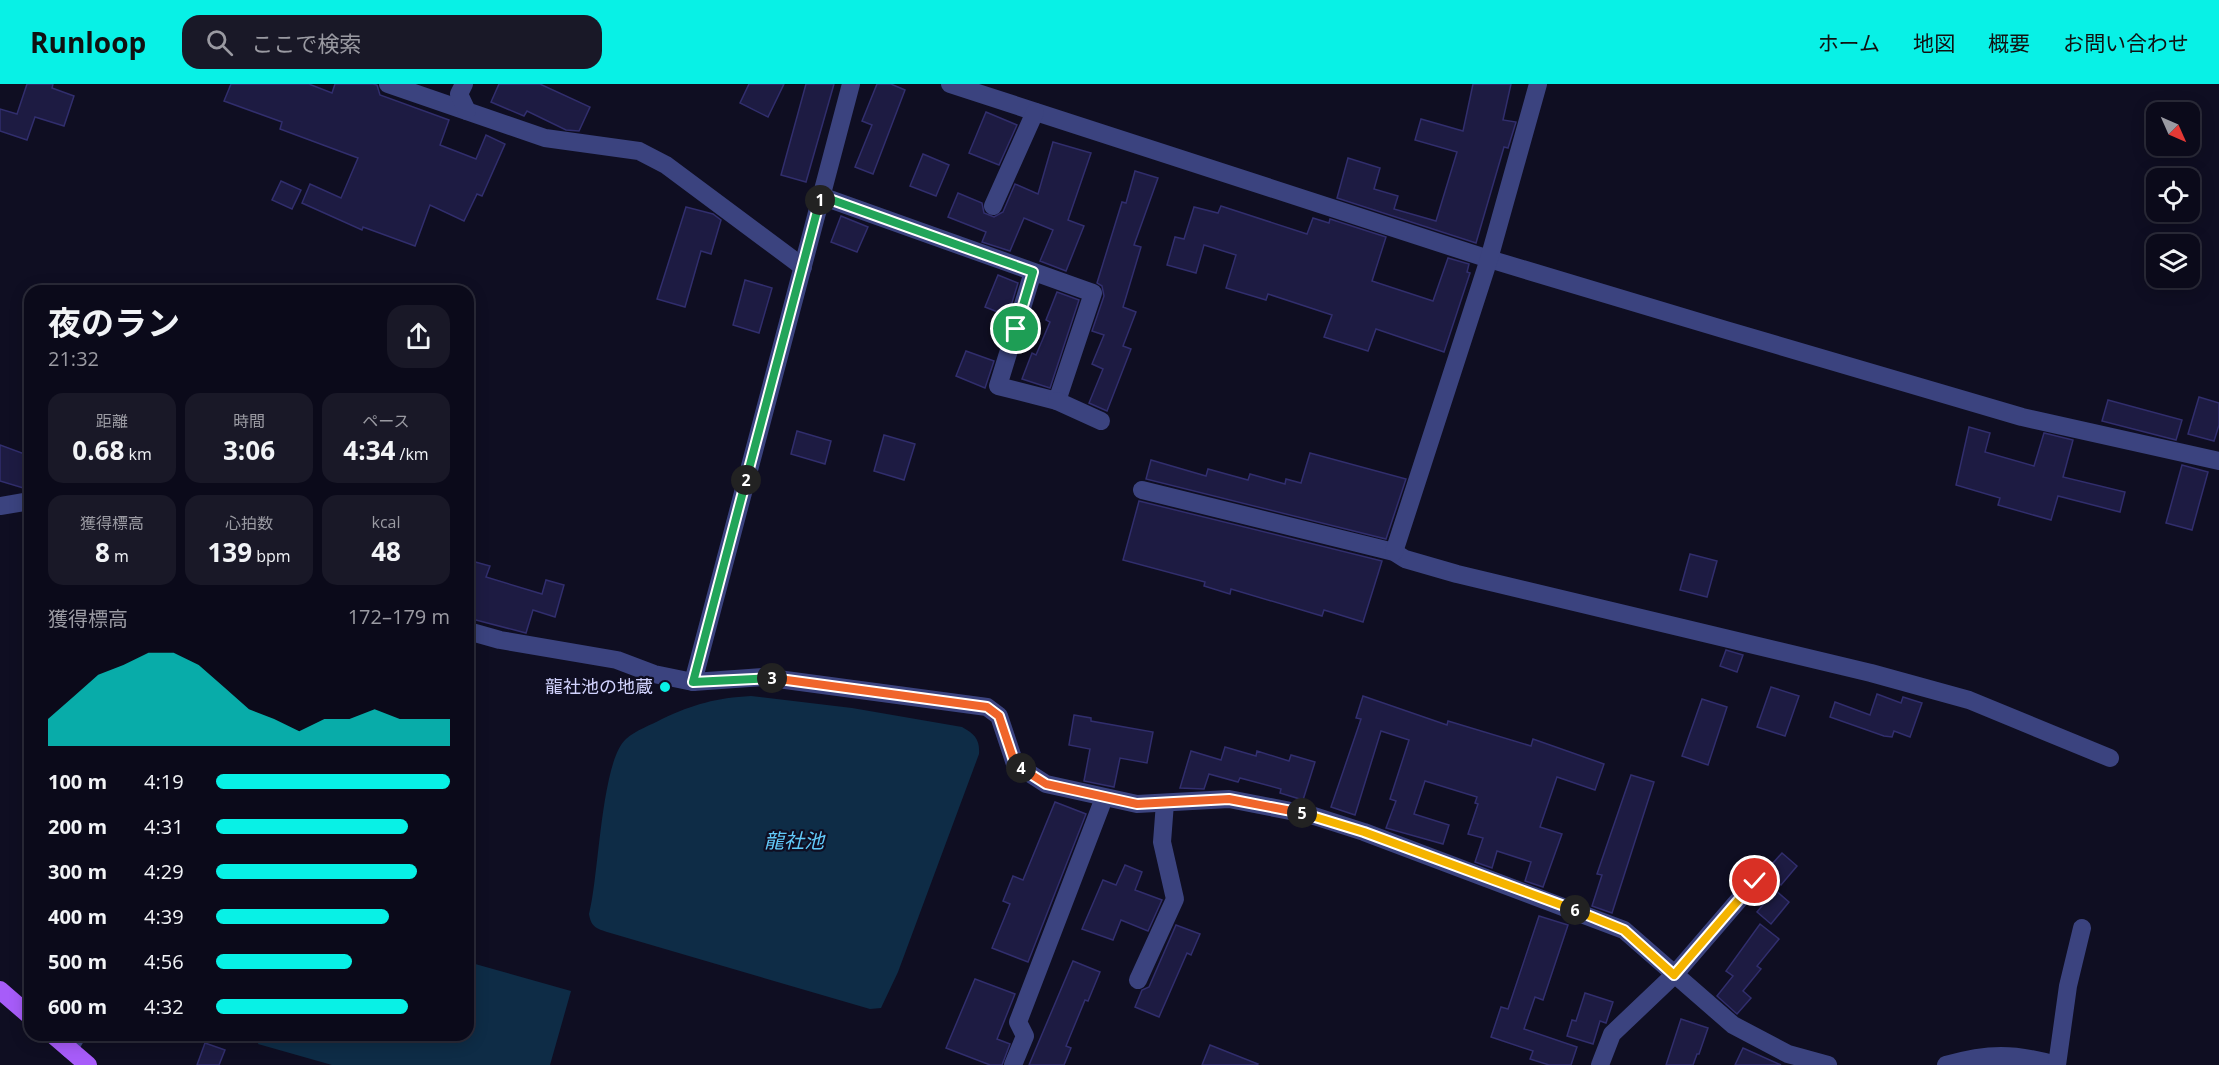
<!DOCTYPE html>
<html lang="ja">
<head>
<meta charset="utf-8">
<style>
  :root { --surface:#0b0a1a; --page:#191827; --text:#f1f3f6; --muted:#9a9aa2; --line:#2b2b39; --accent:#08f1e6 }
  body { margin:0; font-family:"Open Sans","Noto Sans JP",sans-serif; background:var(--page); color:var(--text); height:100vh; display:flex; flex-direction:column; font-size:22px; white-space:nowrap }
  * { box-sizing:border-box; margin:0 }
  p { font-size:20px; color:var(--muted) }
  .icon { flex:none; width:33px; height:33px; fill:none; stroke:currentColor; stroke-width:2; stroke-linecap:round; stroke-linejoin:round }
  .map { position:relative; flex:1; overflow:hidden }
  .panel { position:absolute; left:24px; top:201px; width:450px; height:756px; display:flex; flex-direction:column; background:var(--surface); border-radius:18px; box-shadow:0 3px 15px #0003,0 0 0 2px var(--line) }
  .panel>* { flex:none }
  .needle { width:39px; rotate:135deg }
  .buttons { position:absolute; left:2146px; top:18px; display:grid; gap:12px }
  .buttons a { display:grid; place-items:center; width:54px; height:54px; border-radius:12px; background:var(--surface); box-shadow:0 3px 15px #0003,0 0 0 2px var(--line); font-size:30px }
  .pin { position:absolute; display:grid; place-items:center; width:51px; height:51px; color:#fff; margin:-26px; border:3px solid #fff; border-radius:50%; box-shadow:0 2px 6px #0007 }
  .km { position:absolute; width:30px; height:30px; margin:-15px; border-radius:50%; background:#222; color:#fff; font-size:16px; line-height:30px; text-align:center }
  .round { display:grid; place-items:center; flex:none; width:63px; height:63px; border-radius:18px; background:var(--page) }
  .overview { display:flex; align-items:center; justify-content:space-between; height:102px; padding:0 24px }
  h1 { font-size:33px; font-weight:700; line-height:45px }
  .figures { display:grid; grid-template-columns:repeat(3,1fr); gap:9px; height:102px; padding:6px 24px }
  .figures div { display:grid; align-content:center; border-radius:15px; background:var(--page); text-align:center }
  .figures b { font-size:26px; font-weight:700 }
  .figures small { font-size:16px; font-weight:400 }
  .figures p { font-size:16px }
  .chart { height:168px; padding:12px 24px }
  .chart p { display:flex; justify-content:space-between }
  .chart svg { width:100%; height:108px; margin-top:6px; fill:var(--accent); opacity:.7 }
  ul { padding:0 24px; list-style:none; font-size:20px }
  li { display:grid; grid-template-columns:96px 72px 1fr; align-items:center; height:45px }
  li i { height:15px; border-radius:8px; background:var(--accent) }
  header { display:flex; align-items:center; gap:36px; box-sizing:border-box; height:84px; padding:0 30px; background:var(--accent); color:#111 }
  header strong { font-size:28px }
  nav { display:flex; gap:33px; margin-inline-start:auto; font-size:21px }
  .search { width:420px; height:54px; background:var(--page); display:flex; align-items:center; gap:15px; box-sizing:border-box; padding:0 21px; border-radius:18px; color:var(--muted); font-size:22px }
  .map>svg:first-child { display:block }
  .water { fill:#0e2c46 }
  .building { fill:#1d1b42; stroke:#312e6d; stroke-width:1.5 }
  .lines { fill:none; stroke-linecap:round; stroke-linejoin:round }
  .minor { stroke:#3b437f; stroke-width:18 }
  .major { stroke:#a75cf9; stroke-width:18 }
  .split-1-casing { stroke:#fff; stroke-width:12 }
  .split-2-casing { stroke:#fff; stroke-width:12 }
  .split-3-casing { stroke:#fff; stroke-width:12 }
  .split-4-casing { stroke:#fff; stroke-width:12 }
  .split-5-casing { stroke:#fff; stroke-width:12 }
  .split-6-casing { stroke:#fff; stroke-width:12 }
  .split-7-casing { stroke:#fff; stroke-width:12 }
  .split-1 { stroke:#22a559; stroke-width:8 }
  .split-2 { stroke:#22a559; stroke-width:8 }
  .split-3 { stroke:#22a559; stroke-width:8 }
  .split-4 { stroke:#f0652b; stroke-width:8 }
  .split-5 { stroke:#f0652b; stroke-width:8 }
  .split-6 { stroke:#f5b400; stroke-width:8 }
  .split-7 { stroke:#f5b400; stroke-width:8 }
  .poi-dot { fill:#08f1e6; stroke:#0f0e22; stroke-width:2 }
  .labels { text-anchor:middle; stroke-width:4.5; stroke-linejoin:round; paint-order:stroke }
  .poi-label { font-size:18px; fill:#d1d2fd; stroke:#0f0e22; text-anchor:end }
  .water-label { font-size:20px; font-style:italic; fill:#62cafa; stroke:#0f0e22 }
</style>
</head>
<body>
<header>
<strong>Runloop</strong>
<div class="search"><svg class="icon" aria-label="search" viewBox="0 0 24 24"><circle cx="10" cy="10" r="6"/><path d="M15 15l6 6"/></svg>ここで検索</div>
<nav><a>ホーム</a><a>地図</a><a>概要</a><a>お問い合わせ</a></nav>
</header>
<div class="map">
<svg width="2219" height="981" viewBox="0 0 2219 981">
  <rect width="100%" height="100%" fill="#0f0e22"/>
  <!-- water -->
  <g class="water">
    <path d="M751,612L852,624L962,643C975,650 980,656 979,670L898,888L881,924L870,925L607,848C595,844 591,842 589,830C599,793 601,677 626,655C636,646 651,641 662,635C694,620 716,614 751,612Z"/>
    <polygon points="468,878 571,907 550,981 332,981 258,960 261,951 468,951"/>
  </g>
  <!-- building -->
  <g class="building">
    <polygon points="27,0 53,0 52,4 74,12 64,42 35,33 27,56 0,47 0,25 17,30"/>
    <polygon points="231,0 309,0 332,9 335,0 373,0 377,1 380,11 449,36 440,61 476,75 486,51 505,60 482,112 477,110 464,137 430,121 415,162 363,143 362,146 302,119 310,100 341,114 358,74 280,45 282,38 224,17"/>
    <polygon points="499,0 540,0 590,23 579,47 566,46 527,27 524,32 491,18"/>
    <polygon points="749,0 784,0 768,33 740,19"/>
    <polygon points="806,0 834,0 806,98 781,91"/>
    <polygon points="877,0 891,0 905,6 873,90 855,83 872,41 862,37"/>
    <polygon points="1473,0 1511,0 1503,36 1516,38 1508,64 1504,63 1476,159 1337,114 1348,74 1380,84 1374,105 1398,112 1394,125 1436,137 1457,68 1415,56 1421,35 1463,47"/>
    <polygon points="986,28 1017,41 999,81 969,69"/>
    <polygon points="1053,58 1091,69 1068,136 1084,142 1066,187 1040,177 1053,146 1024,134 1010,167 982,158 986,148 948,133 958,109 982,119 984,129 994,133 1003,128 1015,100 1038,110"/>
    <polygon points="923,70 949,81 936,112 910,102"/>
    <polygon points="1135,87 1158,94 1134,161 1141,163 1123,223 1136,228 1123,262 1131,265 1107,327 1089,319 1103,285 1092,280 1104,251 1092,247 1104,212 1102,202 1097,199 1122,118 1126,119"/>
    <polygon points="281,97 301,106 292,125 272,116"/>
    <polygon points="1221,122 1307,150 1313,134 1329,139 1330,135 1386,153 1372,197 1433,217 1448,174 1469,180 1467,188 1470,189 1444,268 1376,245 1368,267 1324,253 1332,231 1268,210 1266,216 1226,204 1236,171 1204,161 1196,189 1167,181 1175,153 1184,155 1194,123 1218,129"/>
    <polygon points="686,123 713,130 721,136 711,170 701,167 685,223 657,215"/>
    <polygon points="841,132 868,143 857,168 831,158"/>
    <polygon points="998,191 1018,199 1008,232 985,223"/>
    <polygon points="745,196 772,204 759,249 733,241"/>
    <polygon points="1057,208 1079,216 1050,304 1022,295 1032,269 1036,271 1050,238 1046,236"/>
    <polygon points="966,267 994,277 985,304 956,292"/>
    <polygon points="2199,313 2219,319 2219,341 2214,357 2188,350"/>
    <polygon points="2108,316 2182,336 2176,356 2102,337"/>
    <polygon points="1969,343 1990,349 1985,368 2034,382 2044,349 2073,356 2063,393 2125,408 2120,428 2058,412 2051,436 1998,421 2000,414 1956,401"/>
    <polygon points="797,347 831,357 825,380 791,370"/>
    <polygon points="884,351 915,360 904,396 874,387"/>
    <polygon points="0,361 30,372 30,406 0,397"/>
    <polygon points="1310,369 1406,395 1386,455 1146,395 1151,376 1206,392 1208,385 1248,396 1250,390 1285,400 1286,395 1301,399"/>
    <polygon points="2182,381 2208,388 2192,446 2166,439"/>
    <polygon points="1139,417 1382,477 1363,538 1324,526 1322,532 1231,505 1230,510 1204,502 1205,498 1123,476"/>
    <polygon points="1690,470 1717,477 1707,513 1680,506"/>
    <polygon points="468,476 490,482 486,493 542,510 546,496 564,501 555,533 533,526 526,549 468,534"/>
    <polygon points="1726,566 1743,571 1737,588 1720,582"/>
    <polygon points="1771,603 1799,612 1785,652 1757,643"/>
    <polygon points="1877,610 1901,619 1903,613 1922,619 1910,653 1894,647 1892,653 1884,652 1830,633 1835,618 1870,631"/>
    <polygon points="1363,612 1447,641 1448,637 1531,662 1533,655 1604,680 1595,706 1557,693 1540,743 1562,750 1543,803 1525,797 1531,778 1497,767 1492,784 1475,778 1483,754 1468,750 1478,720 1475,719 1477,713 1425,697 1414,730 1449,741 1443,760 1386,744 1396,717 1390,715 1409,656 1381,647 1355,731 1331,723 1361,635 1356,634"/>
    <polygon points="1702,615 1727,623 1708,681 1682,672"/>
    <polygon points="1074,631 1091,634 1091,637 1153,648 1147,679 1120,674 1114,703 1084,697 1090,665 1069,661"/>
    <polygon points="1225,663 1256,672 1257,667 1289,677 1291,671 1315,678 1303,716 1280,709 1281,705 1240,694 1238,698 1209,690 1204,705 1180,704 1191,667 1221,676"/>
    <polygon points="1631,691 1654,698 1612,829 1592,822 1602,791 1597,790"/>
    <polygon points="1055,718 1086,730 1028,878 992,864 1010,820 1003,817 1013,792 1023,796"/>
    <polygon points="1782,769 1797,782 1781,801 1765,788"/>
    <polygon points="1125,781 1142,788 1135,806 1162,816 1148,847 1121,836 1113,856 1082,845 1103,796 1116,801"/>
    <polygon points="1775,806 1789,818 1771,840 1757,828"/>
    <polygon points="1539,832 1568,841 1543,916 1535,913 1524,945 1577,963 1571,981 1549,981 1530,975 1533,967 1491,953 1501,923 1508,925"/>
    <polygon points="1760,840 1779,855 1757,882 1761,885 1743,907 1751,914 1737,930 1717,912 1733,892 1726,887"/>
    <polygon points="1176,841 1200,850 1191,871 1187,869 1159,933 1135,923 1142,906 1149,903"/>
    <polygon points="1073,877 1100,888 1088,917 1085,916 1066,962 1071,964 1064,981 1029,981"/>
    <polygon points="975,895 1015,910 997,955 1010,960 1002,981 990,981 946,964"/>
    <polygon points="1585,909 1613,918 1606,939 1600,937 1593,960 1567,952 1572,936 1576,937"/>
    <polygon points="1681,935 1708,944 1699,970 1697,970 1693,981 1666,981"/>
    <polygon points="205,959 225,966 219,981 197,981"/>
    <polygon points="1210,961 1258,980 1257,981 1202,981"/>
    <polygon points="1743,964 1781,981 1735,981"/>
  </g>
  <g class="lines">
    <!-- minor -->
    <g class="minor">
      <polyline points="388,0 545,54 639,67 666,81 803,183"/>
      <polyline points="464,0 459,10 467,27"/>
      <polyline points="950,0 1489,175 1726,246 2022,333 2219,377"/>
      <polyline points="821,112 1093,209 1057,317 998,302 1033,188"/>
      <polyline points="993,122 1035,28"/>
      <polyline points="1057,317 1101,337"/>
      <polyline points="1142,406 1394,468 1405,475 1457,490 1871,589 1969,616 2110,674"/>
      <polyline points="0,422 30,417"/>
      <polyline points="1394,468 1489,175 1538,0"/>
      <polyline points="468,547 500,556 617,576 654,590 693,598 763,593 987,623 999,632 1015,680 1046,700 1137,720 1229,715 1311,731 1364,748 1624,846 1733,941 1788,970 1828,981"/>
      <polyline points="693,598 851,0"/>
      <polyline points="1138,896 1175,815 1162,758 1165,719"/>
      <polyline points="69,965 77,951"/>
      <polyline points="1013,981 1025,952 1018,938 1104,714"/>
      <polyline points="1600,981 1612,950 1674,891 1755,797"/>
      <path d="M1946,981C1988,969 2014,969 2056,981"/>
      <polyline points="2057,981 2068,902 2082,844"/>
    </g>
    <!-- major -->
    <g class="major">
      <polyline points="0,906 30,932"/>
      <polyline points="53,951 88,981"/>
    </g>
  </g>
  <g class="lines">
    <defs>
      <polyline id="split-1" points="820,116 821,112 1033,188 1016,245"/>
      <polyline id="split-2" points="746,396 820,116"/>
      <polyline id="split-3" points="746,396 693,598 772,594"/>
      <polyline id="split-4" points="772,594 987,623 999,632 1015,680 1021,684"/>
      <polyline id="split-5" points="1021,684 1046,700 1137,720 1229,715 1302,729"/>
      <polyline id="split-6" points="1302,729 1364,748 1575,826"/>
      <polyline id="split-7" points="1575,826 1624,846 1674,891 1755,797"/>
    </defs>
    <!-- split-1 casing -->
    <use href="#split-1" class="split-1-casing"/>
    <!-- split-2 casing -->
    <use href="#split-2" class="split-2-casing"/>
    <!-- split-3 casing -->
    <use href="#split-3" class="split-3-casing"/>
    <!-- split-4 casing -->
    <use href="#split-4" class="split-4-casing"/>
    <!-- split-5 casing -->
    <use href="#split-5" class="split-5-casing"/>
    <!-- split-6 casing -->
    <use href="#split-6" class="split-6-casing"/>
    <!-- split-7 casing -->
    <use href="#split-7" class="split-7-casing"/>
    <!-- split-1 -->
    <use href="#split-1" class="split-1"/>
    <!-- split-2 -->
    <use href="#split-2" class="split-2"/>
    <!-- split-3 -->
    <use href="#split-3" class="split-3"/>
    <!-- split-4 -->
    <use href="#split-4" class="split-4"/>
    <!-- split-5 -->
    <use href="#split-5" class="split-5"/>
    <!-- split-6 -->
    <use href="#split-6" class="split-6"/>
    <!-- split-7 -->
    <use href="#split-7" class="split-7"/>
  </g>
  <!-- markers -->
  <circle class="poi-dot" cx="665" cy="603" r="6"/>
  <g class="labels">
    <!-- poi labels -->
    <g class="poi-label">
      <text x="653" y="609">龍社池の地蔵</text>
    </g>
    <!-- water labels -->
    <g class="water-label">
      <text x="794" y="764">龍社池</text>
    </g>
  </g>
</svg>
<div class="buttons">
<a><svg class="needle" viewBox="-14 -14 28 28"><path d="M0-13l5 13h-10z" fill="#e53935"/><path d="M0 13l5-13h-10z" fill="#9a9aa2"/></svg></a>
<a><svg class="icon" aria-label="locate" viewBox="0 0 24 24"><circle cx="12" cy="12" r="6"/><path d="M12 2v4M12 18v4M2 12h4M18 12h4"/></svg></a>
<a><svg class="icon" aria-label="layers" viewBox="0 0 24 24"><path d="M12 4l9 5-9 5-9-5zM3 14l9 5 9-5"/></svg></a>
</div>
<div class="pin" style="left:1016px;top:245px;background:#1e9e55"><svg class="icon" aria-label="arrive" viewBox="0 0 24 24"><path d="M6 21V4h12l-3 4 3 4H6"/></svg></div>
<div class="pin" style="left:1755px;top:797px;background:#d93025"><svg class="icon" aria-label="check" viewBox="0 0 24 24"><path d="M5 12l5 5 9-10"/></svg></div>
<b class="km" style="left:820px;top:116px">1</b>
<b class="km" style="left:746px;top:396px">2</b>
<b class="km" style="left:772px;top:594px">3</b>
<b class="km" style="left:1021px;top:684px">4</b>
<b class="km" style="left:1302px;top:729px">5</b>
<b class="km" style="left:1575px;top:826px">6</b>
<section class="panel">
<div class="overview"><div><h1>夜のラン</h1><p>21:32</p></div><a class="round"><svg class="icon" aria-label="share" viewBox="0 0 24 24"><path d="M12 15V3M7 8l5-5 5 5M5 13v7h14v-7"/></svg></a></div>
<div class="figures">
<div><p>距離</p><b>0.68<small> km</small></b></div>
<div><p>時間</p><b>3:06</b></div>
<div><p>ペース</p><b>4:34<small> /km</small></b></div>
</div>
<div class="figures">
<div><p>獲得標高</p><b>8<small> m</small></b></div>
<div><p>心拍数</p><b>139<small> bpm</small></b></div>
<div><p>kcal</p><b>48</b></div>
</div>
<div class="chart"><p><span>獲得標高</span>172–179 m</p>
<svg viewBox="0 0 160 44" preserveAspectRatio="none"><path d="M0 44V33L10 24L20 15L30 11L40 6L50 6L60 11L70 20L80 29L90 33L100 38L110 33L120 33L130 29L140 33L150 33L160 33V44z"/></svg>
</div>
<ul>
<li><b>100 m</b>4:19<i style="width:100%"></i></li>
<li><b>200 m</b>4:31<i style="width:82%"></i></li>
<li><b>300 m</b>4:29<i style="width:86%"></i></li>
<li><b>400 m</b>4:39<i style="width:74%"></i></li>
<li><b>500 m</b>4:56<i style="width:58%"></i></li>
<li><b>600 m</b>4:32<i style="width:82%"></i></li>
</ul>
</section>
</div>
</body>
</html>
